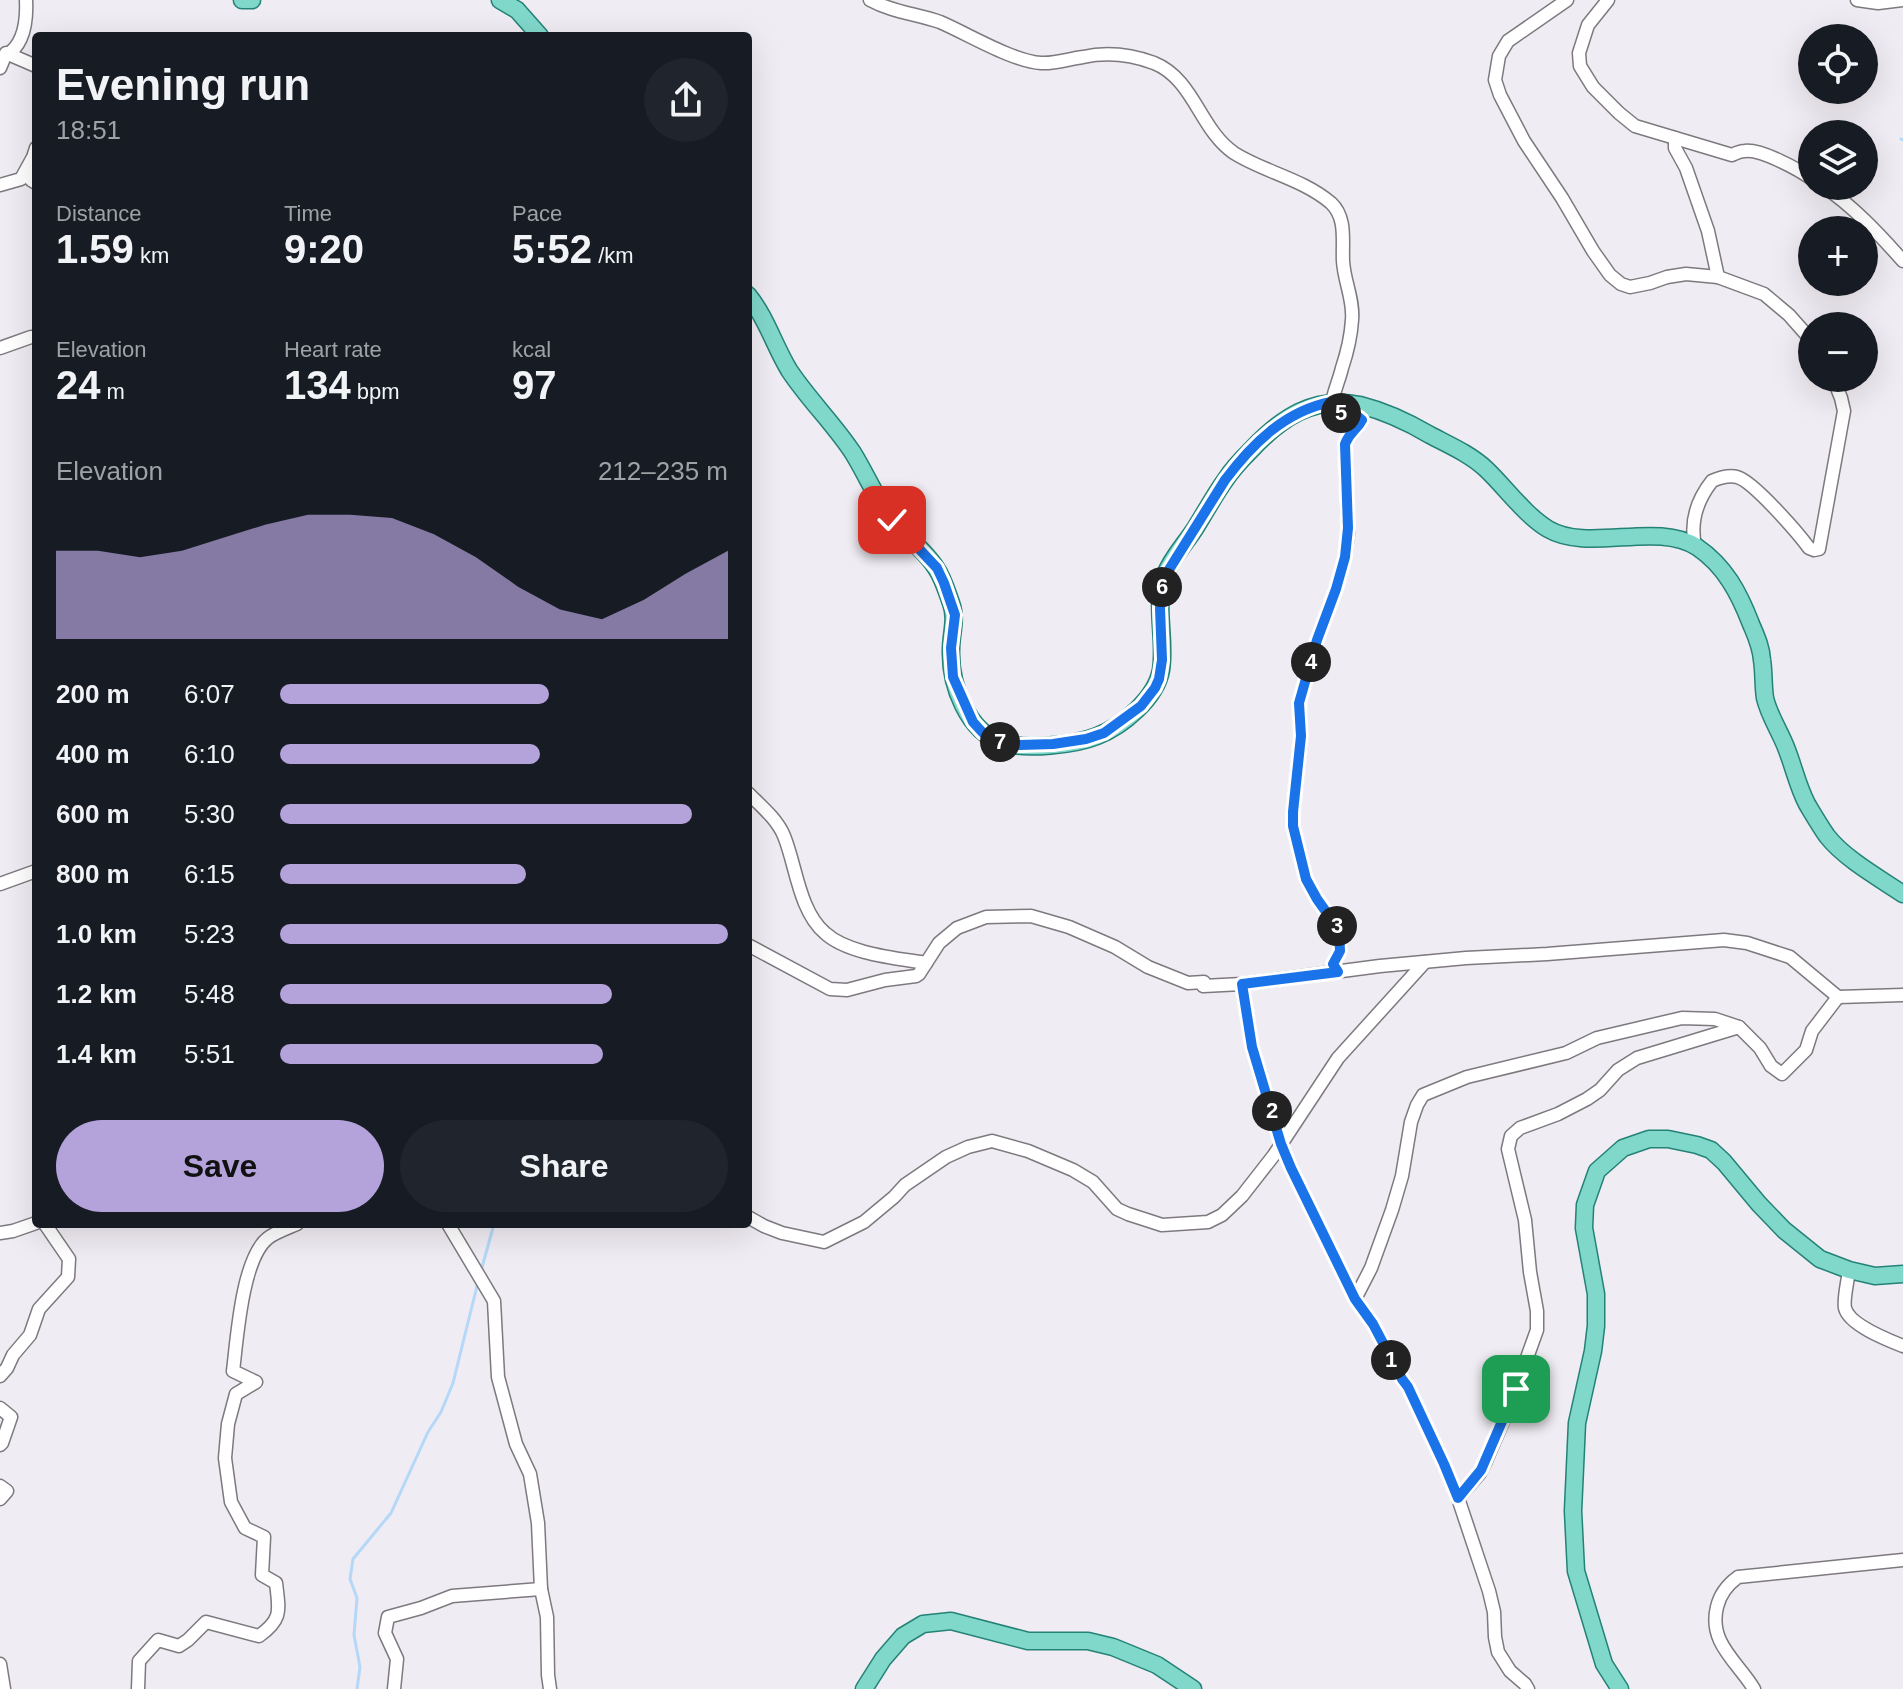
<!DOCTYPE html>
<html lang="en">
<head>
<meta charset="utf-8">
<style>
  :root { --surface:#171b24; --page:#20242c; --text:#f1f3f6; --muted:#9ea1a6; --accent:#b4a3db }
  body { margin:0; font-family:Arial,sans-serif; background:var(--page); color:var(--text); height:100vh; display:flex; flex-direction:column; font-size:30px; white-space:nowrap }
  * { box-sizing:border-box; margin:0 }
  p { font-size:26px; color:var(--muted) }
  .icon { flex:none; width:44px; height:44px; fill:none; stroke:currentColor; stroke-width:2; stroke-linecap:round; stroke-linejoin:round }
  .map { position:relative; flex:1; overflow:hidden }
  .side { position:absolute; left:32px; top:32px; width:720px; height:1196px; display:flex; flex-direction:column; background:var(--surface); border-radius:8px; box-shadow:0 8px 32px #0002 }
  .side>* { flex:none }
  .buttons { position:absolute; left:1798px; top:24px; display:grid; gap:16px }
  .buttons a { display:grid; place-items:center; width:80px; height:80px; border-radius:50%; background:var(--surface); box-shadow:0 8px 32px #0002; font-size:40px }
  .pin { position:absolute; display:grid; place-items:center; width:68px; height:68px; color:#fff; margin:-34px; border-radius:16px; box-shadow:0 4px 12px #0006 }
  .km { position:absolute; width:40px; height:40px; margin:-20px; border-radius:50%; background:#222; color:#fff; font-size:22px; line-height:40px; text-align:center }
  .round { display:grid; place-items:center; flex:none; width:84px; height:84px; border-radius:42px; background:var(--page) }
  .head { display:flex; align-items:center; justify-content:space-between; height:136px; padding:0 24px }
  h1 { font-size:44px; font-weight:800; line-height:60px }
  .figures { display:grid; grid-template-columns:repeat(3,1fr); gap:12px; height:136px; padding:8px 24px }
  .figures div { display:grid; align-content:center }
  .figures b { font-size:40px; font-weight:800 }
  .figures small { font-size:22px; font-weight:400 }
  .figures p { font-size:22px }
  .chart { height:224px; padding:16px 24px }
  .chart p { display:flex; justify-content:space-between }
  .chart svg { width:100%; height:144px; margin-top:8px; fill:var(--accent); opacity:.7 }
  .cta { display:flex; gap:16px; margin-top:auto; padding:16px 24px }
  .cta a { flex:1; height:92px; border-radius:48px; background:var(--accent); color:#111; font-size:32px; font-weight:800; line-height:92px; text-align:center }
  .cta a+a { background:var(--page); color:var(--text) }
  ul { padding:0 24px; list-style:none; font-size:26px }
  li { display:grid; grid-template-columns:128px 96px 1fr; align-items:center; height:60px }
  li i { height:20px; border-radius:10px; background:var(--accent) }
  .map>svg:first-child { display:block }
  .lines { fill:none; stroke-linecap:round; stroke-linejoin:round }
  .stream { stroke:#b5d8f8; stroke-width:3 }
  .minor-casing { stroke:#7d797f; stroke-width:15 }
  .major-casing { stroke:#248276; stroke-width:19 }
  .minor { stroke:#fff; stroke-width:12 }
  .major { stroke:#80d8cb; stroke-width:16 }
  .route-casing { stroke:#fff; stroke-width:16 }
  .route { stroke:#1a73e8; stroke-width:10 }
</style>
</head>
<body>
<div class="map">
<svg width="1903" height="1689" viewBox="0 0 1903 1689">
  <rect width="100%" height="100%" fill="#f0ecf3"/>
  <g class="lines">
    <!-- stream -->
    <g class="stream">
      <polyline points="1901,139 1903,140"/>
      <polyline points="481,1271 494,1224"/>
      <polyline points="357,1689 360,1667 354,1635 357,1598 350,1579 353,1559 391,1513 428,1432 441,1412 453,1383 478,1282"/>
    </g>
    <defs>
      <g id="minor">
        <path d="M870,0C892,12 917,14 940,22C968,34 1012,61 1041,63C1055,64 1068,59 1083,57C1106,52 1132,55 1154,63C1194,79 1200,130 1234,153C1264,172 1303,179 1331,203C1347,218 1342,241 1343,261C1344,281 1354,300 1352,320C1351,336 1347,353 1342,368C1339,381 1332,395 1331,409C1340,415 1354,411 1362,420C1357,430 1350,432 1345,444L1348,533L1345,557L1336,589L1317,640L1299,703L1301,736L1293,812V826L1306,879L1317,899L1339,930L1340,951L1333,964L1338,972"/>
        <polyline points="1567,0 1508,41 1499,56 1495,80 1500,95 1524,141 1562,198 1593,251 1610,275 1621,284 1630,287 1650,283 1667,277 1686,274 1718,277 1764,294 1789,315 1812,341"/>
        <path d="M1608,0L1588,25L1579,53L1580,66L1593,87L1619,113L1635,126L1732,155C1736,153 1740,151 1745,151C1761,149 1798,169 1812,179"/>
        <polyline points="1857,0 1878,3 1903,0"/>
        <polyline points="6,53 36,66"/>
        <path d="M0,68L5,56C25,45 27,20 26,0"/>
        <polyline points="1675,138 1675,148 1686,168 1708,231 1718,277"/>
        <polyline points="36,148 30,167 31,180 36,183"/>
        <polyline points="0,185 21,179 32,159"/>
        <path d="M1823,186C1853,206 1879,234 1903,261"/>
        <polyline points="0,348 31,337 36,337"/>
        <path d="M1695,546C1690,522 1697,500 1712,481C1719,478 1729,475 1737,477C1753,481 1798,533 1809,548L1814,550L1819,549L1844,411L1841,398L1833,378"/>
        <path d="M748,793C761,806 777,819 784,836C796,865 799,911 825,933C848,954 896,958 926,963"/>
        <polyline points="0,884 36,871"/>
        <polyline points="748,945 830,989 847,990 885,980 916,976 919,974 939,943 957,928 986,917 1031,916 1069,927 1115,947 1148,967 1188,983 1204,982 1203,986 1242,984 1380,966 1466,958 1547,954 1724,940 1747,943 1790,957 1838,997 1903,995"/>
        <polyline points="1242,984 1252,1047 1281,1144 1291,1168 1355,1299 1373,1324 1402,1379 1408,1387 1444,1464 1458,1498 1489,1591 1494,1612 1495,1637 1498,1652 1510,1671 1525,1684 1528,1689"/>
        <polyline points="748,1217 764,1226 782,1233 824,1242 864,1222 894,1197 905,1185 946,1157 968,1147 992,1141 1028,1151 1073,1170 1093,1182 1117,1209 1128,1214 1162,1225 1208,1222 1222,1215 1242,1196 1274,1155 1338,1058 1425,962"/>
        <polyline points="448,1224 494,1301 498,1377 516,1444 530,1474 538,1523 541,1589 547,1617 548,1675 550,1689"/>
        <polyline points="0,1233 13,1231 36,1223"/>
        <path d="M1849,1270C1848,1280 1843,1300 1845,1308C1849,1325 1888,1340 1903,1346"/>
        <polyline points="1355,1299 1371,1268 1392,1210 1402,1176 1411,1122 1417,1105 1423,1095 1467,1077 1566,1053 1597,1038 1682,1018 1715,1019 1739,1027 1760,1048 1771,1066 1782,1074 1806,1050 1812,1031 1838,997"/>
        <polyline points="0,1376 7,1368 13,1355 30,1335 39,1309 68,1277 69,1259 45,1224"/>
        <polyline points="0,1408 11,1417 2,1443 0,1445"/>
        <polyline points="0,1486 7,1491 0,1499"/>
        <polyline points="1458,1498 1480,1473 1485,1463 1510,1405 1537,1330 1537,1311 1530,1272 1525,1220 1508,1149 1511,1136 1520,1128 1558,1114 1587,1099 1600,1090 1618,1070 1637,1058 1739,1027"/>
        <polyline points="0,1664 4,1689"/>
        <path d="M138,1689L139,1661L158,1640L179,1646L188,1640L206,1622L259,1636C283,1619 279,1610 276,1583L262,1575L264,1537L245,1528L231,1502L225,1458L228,1424L236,1394L256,1382L233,1371C237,1339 242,1258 268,1238C276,1232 288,1228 297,1224"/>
        <polyline points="394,1689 397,1659 385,1633 388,1617 421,1608 452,1596 541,1589"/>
        <path d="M1754,1689C1738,1662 1708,1643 1717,1607C1720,1594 1727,1585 1738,1577L1903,1560"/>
      </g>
      <g id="major">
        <polyline points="242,0 252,0"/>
        <polyline points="500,0 517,10 540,36"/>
        <path d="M748,295C766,317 774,345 789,370C808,399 834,424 853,453C866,474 876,498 891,519C905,536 925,550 936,568C943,578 947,592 951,603C957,619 951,633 951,650C950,684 967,732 1003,743C1026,750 1075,745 1097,736C1123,726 1156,698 1161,670C1166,639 1154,606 1165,575C1172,557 1186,543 1196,527C1206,511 1215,494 1226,479C1233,468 1242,459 1251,450C1281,418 1314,395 1360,405C1384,411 1408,422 1430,435C1449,445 1470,454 1486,469C1506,488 1525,515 1548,529C1589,553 1656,521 1697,547C1725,566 1739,593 1751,624C1756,636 1761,646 1762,660C1764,672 1763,685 1765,698C1769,716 1781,733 1787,750C1794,768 1798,787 1807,804C1813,814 1820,826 1827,836C1845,859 1879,878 1903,894"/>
        <polyline points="864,1689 883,1659 903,1636 923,1624 951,1621 1028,1641 1088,1641 1113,1647 1157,1665 1193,1689"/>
        <polyline points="1620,1689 1604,1664 1576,1571 1573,1511 1577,1423 1593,1351 1596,1326 1596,1294 1584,1228 1585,1205 1597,1171 1623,1148 1649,1139 1668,1139 1697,1145 1711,1150 1724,1162 1759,1204 1784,1230 1820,1259 1849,1270 1875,1276 1903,1274"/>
      </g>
    </defs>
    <!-- minor casing -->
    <use href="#minor" class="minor-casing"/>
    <!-- major casing -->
    <use href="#major" class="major-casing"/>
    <!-- minor -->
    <use href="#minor" class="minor"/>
    <!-- major -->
    <use href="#major" class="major"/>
  </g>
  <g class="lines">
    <defs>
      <path id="route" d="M892,520L937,568L944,583L955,615L951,648L953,677L973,722L983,733L1004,744L1020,745L1053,744L1086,739L1104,733L1141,706L1155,688L1159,679L1162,660L1160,608L1165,576L1225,480C1252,444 1285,411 1331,402V409C1340,415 1354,411 1362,420C1357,430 1350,431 1345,444L1348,528L1345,557L1336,589L1317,640L1299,703L1301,736L1293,812V826L1306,879L1317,899L1339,930L1340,951L1333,964L1338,972L1242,984L1252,1047L1281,1144L1291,1168L1355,1299L1373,1324L1402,1379L1408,1387L1444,1464L1458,1498L1481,1470L1516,1389"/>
    </defs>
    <!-- route casing -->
    <use href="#route" class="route-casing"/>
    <!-- route -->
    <use href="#route" class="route"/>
  </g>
</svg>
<div class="buttons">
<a><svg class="icon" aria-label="locate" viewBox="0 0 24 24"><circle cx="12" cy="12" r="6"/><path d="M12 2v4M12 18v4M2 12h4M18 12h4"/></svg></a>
<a><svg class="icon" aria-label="layers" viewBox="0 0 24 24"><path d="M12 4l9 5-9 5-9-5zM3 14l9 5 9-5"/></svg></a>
<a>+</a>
<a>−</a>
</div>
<div class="pin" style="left:1516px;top:1389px;background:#1e9e55"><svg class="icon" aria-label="arrive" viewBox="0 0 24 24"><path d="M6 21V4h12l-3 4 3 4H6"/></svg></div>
<div class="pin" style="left:892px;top:520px;background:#d93025"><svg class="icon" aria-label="check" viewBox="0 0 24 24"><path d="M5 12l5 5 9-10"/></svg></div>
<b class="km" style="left:1391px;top:1360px">1</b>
<b class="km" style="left:1272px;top:1111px">2</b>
<b class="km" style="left:1337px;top:926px">3</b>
<b class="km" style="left:1311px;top:662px">4</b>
<b class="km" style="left:1341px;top:413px">5</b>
<b class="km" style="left:1162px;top:587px">6</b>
<b class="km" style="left:1000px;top:742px">7</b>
<section class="side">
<div class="head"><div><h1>Evening run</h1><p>18:51</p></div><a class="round"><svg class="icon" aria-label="share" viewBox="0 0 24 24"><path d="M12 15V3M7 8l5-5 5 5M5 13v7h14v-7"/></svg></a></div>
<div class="figures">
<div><p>Distance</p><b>1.59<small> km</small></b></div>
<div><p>Time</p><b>9:20</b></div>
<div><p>Pace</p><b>5:52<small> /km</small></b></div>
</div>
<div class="figures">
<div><p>Elevation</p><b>24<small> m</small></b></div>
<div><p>Heart rate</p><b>134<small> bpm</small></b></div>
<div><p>kcal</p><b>97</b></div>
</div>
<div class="chart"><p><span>Elevation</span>212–235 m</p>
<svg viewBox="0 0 160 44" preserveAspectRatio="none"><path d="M0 44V17L10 17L20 19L30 17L40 13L50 9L60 6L70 6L80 7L90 12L100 19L110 28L120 35L130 38L140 32L150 24L160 17V44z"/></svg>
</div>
<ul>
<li><b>200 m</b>6:07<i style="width:60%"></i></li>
<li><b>400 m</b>6:10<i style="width:58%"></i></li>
<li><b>600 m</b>5:30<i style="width:92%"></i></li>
<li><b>800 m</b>6:15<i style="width:55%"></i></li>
<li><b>1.0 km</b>5:23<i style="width:100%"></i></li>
<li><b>1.2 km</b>5:48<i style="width:74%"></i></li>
<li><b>1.4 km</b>5:51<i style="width:72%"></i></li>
</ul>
<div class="cta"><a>Save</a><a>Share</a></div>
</section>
</div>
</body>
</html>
